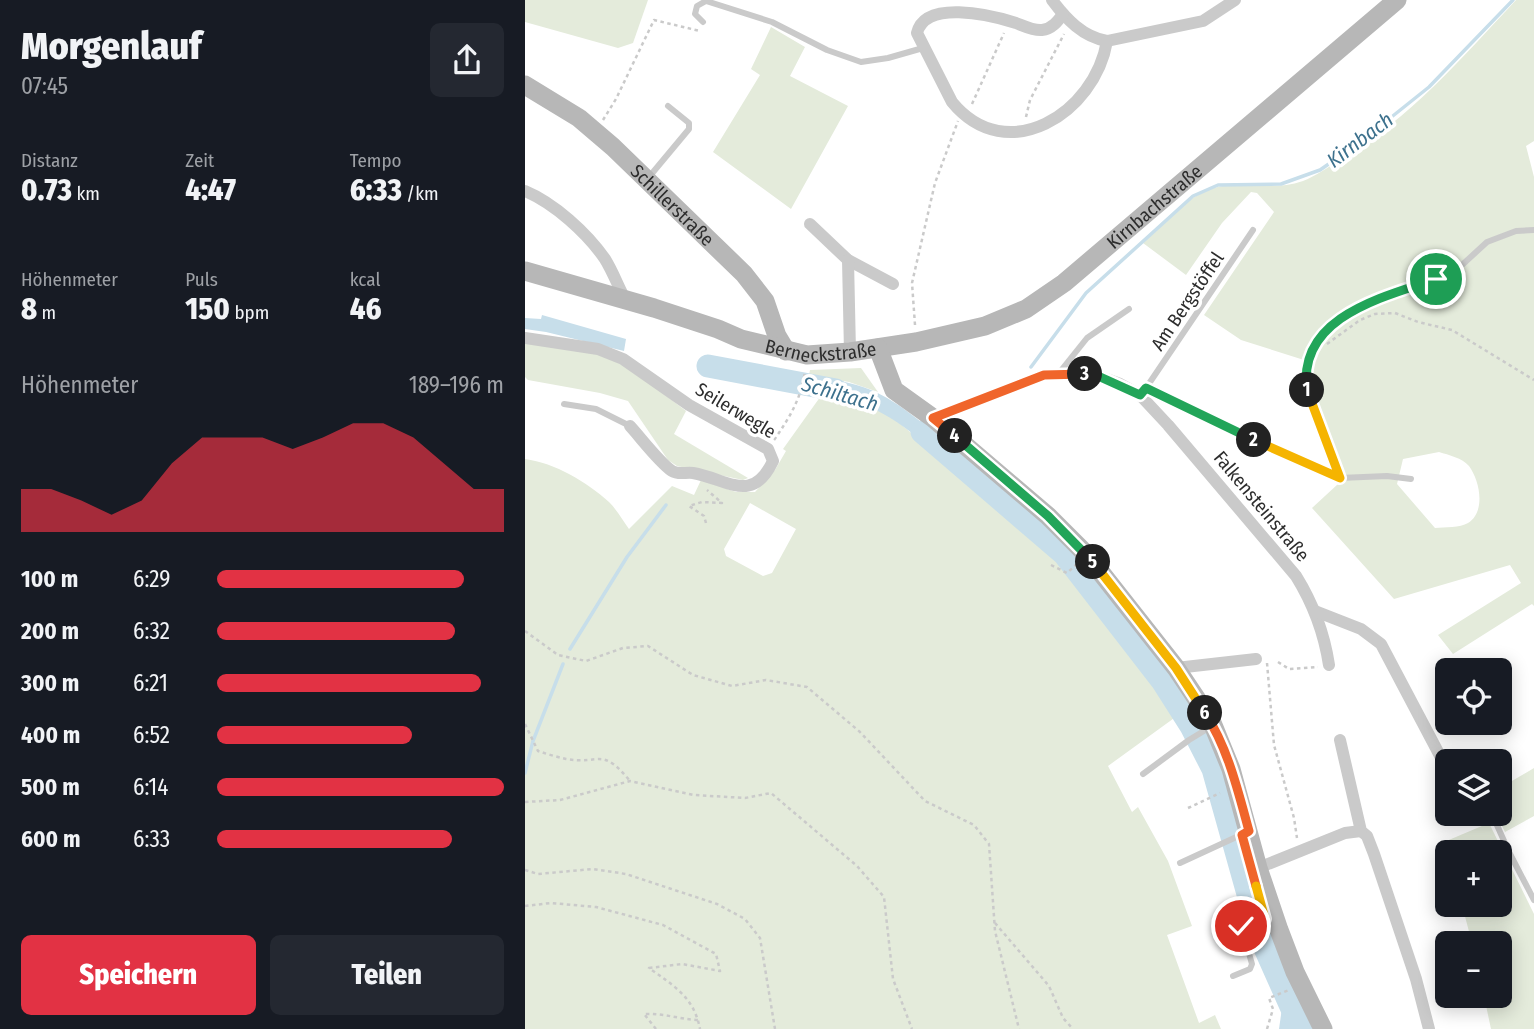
<!DOCTYPE html>
<html lang="de">
<head>
<meta charset="utf-8">
<style>
  :root { --surface:#171b24; --page:#242831; --text:#f1f3f6; --muted:#9ea1a6; --accent:#e23244 }
  body { margin:0; font-family:"Fira Sans Condensed",sans-serif; background:var(--page); color:var(--text); height:100vh; display:flex; flex-direction:column; font-size:26px; white-space:nowrap }
  * { box-sizing:border-box; margin:0 }
  p { font-size:23px; color:var(--muted) }
  .icon { flex:none; width:38px; height:38px; fill:none; stroke:currentColor; stroke-width:2; stroke-linecap:round; stroke-linejoin:round }
  .map { position:relative; flex:1; overflow:hidden }
  .drawer { display:flex; flex-direction:column; background:var(--surface); width:525px }
  .drawer>* { flex:none }
  .buttons { position:absolute; left:910px; top:658px; display:grid; gap:14px }
  .buttons a { display:grid; place-items:center; width:77px; height:77px; border-radius:10px; background:var(--surface); box-shadow:0 4px 18px #0003; font-size:35px }
  .pin { position:absolute; display:grid; place-items:center; width:60px; height:60px; color:#fff; margin:-30px; border:4px solid #fff; border-radius:50%; box-shadow:0 2px 7px #0007 }
  .km { position:absolute; width:35px; height:35px; margin:-18px; border-radius:50%; background:#222; color:#fff; font-size:19px; line-height:35px; text-align:center }
  .round { display:grid; place-items:center; flex:none; width:74px; height:74px; border-radius:10px; background:var(--page) }
  .summary { display:flex; align-items:center; justify-content:space-between; height:119px; padding:0 21px }
  h1 { font-size:38px; font-weight:800; line-height:52px }
  .stats { display:grid; grid-template-columns:repeat(3,1fr); gap:10px; height:119px; padding:7px 21px }
  .stats div { display:grid; align-content:center }
  .stats b { font-size:30px; font-weight:800 }
  .stats small { font-size:19px; font-weight:400 }
  .stats p { font-size:19px }
  .chart { height:196px; padding:14px 21px }
  .chart p { display:flex; justify-content:space-between }
  .chart svg { width:100%; height:126px; margin-top:7px; fill:var(--accent); opacity:.7 }
  .action { display:flex; gap:14px; margin-top:auto; padding:14px 21px }
  .action a { flex:1; height:80px; border-radius:10px; background:var(--accent); color:#fff; font-size:28px; font-weight:800; line-height:80px; text-align:center }
  .action a+a { background:var(--page); color:var(--text) }
  ul { padding:0 21px; list-style:none; font-size:23px }
  li { display:grid; grid-template-columns:112px 84px 1fr; align-items:center; height:52px }
  li i { height:18px; border-radius:9px; background:var(--accent) }
  main { display:flex; flex:1; min-height:0 }
  .map>svg:first-child { display:block }
  .green { fill:#e4ebdb; fill-rule:evenodd }
  .water { fill:#c7deea }
  .lines { fill:none; stroke-linecap:round; stroke-linejoin:round }
  .stream { stroke:#c7deea; stroke-width:3.5 }
  .river { stroke:#c7deea; stroke-width:23 }
  .path { stroke:#cacaca; stroke-width:2.5; stroke-dasharray:3.5 3.5; stroke-linecap:butt }
  .lane { stroke:#cacaca; stroke-width:6 }
  .street { stroke:#cacaca; stroke-width:12 }
  .secondary { stroke:#b7b7b7; stroke-width:19 }
  .split-1-casing { stroke:#fff; stroke-width:14 }
  .split-2-casing { stroke:#fff; stroke-width:14 }
  .split-3-casing { stroke:#fff; stroke-width:14 }
  .split-4-casing { stroke:#fff; stroke-width:14 }
  .split-5-casing { stroke:#fff; stroke-width:14 }
  .split-6-casing { stroke:#fff; stroke-width:14 }
  .split-7-casing { stroke:#fff; stroke-width:14 }
  .split-8-casing { stroke:#fff; stroke-width:14 }
  .split-1 { stroke:#22a559; stroke-width:9 }
  .split-2 { stroke:#f5b400; stroke-width:9 }
  .split-3 { stroke:#22a559; stroke-width:9 }
  .split-4 { stroke:#f0652b; stroke-width:9 }
  .split-5 { stroke:#22a559; stroke-width:9 }
  .split-6 { stroke:#f5b400; stroke-width:9 }
  .split-7 { stroke:#f0652b; stroke-width:9 }
  .split-8 { stroke:#f5b400; stroke-width:9 }
  .labels { text-anchor:middle; stroke-width:7; stroke-linejoin:round; paint-order:stroke }
  .street-label { font-size:19px; fill:#2d2d2d; stroke:#fff }
  .water-label { font-size:21px; font-style:italic; fill:#3d718d; stroke:#fff }
</style>
</head>
<body>
<main>
<section class="drawer">
<div class="summary"><div><h1>Morgenlauf</h1><p>07:45</p></div><a class="round"><svg class="icon" aria-label="share" viewBox="0 0 24 24"><path d="M12 15V3M7 8l5-5 5 5M5 13v7h14v-7"/></svg></a></div>
<div class="stats">
<div><p>Distanz</p><b>0.73<small> km</small></b></div>
<div><p>Zeit</p><b>4:47</b></div>
<div><p>Tempo</p><b>6:33<small> /km</small></b></div>
</div>
<div class="stats">
<div><p>Höhenmeter</p><b>8<small> m</small></b></div>
<div><p>Puls</p><b>150<small> bpm</small></b></div>
<div><p>kcal</p><b>46</b></div>
</div>
<div class="chart"><p><span>Höhenmeter</span>189–196 m</p>
<svg viewBox="0 0 160 44" preserveAspectRatio="none"><path d="M0 44V29L10 29L20 33L30 38L40 33L50 20L60 11L70 11L80 11L90 15L100 11L110 6L120 6L130 11L140 20L150 29L160 29V44z"/></svg>
</div>
<ul>
<li><b>100 m</b>6:29<i style="width:86%"></i></li>
<li><b>200 m</b>6:32<i style="width:83%"></i></li>
<li><b>300 m</b>6:21<i style="width:92%"></i></li>
<li><b>400 m</b>6:52<i style="width:68%"></i></li>
<li><b>500 m</b>6:14<i style="width:100%"></i></li>
<li><b>600 m</b>6:33<i style="width:82%"></i></li>
</ul>
<div class="action"><a>Speichern</a><a>Teilen</a></div>
</section>
<div class="map">
<svg width="1009" height="1029" viewBox="0 0 1009 1029">
  <rect width="100%" height="100%" fill="#fff"/>
  <!-- green -->
  <g class="green">
    <polygon points="0,0 123,0 108,43 93,48 0,22"/>
    <path d="M991,0H1009V141L1001,146L1009,177V606L1007,604L928,654L913,635L996,583L985,565L869,599L787,508L813,484L779,388V360L716,340L679,315L749,212L732,193L726,192L697,223L661,275L618,243C644,218 671,184 710,185C733,185 755,189 778,181C791,176 803,167 815,160C884,119 937,58 991,0ZM914,452C924,455 937,458 944,466C955,481 961,512 943,523C935,528 920,527 910,528L872,484L878,459Z"/>
    <polygon points="246,27 280,47 265,76 323,106 266,209 188,152 235,75 226,69"/>
    <path d="M0,342C29,345 58,347 85,359C113,371 137,393 161,411L149,434L223,478L218,480L152,466L143,460L103,401L75,393L3,380L0,377Z"/>
    <polygon points="336,368 353,392 324,382 284,375 285,370"/>
    <path d="M298,393C325,397 349,406 372,421L529,553L652,716L583,766L607,812L613,807L643,861L667,926L642,935L674,1023L690,1015L696,1029H0V459C30,463 62,482 84,502C92,510 98,521 104,529L147,486L169,495L176,480L211,492H230L250,470L261,451L258,449ZM225,503L271,529L247,573L238,576L201,556L199,549Z"/>
    <polygon points="1009,768 1009,816 980,832 971,814 975,814 975,788"/>
    <polygon points="964,823 1009,914 1009,1029 966,1029 959,996 975,996 975,943 947,943 937,905 975,905 975,852 922,852 919,842"/>
  </g>
  <!-- water -->
  <g class="water">
    <polygon points="17,315 101,339 99,351 21,332 0,329 0,318 16,319"/>
    <polygon points="185,360 276,375 273,389 182,373"/>
    <path d="M284,375C302,379 321,381 338,387C371,398 398,424 425,446L416,456C366,415 347,401 281,390Z"/>
    <polygon points="770,1003 780,1029 754,1029 757,1008"/>
  </g>
  <g class="lines">
    <!-- stream -->
    <g class="stream">
      <polyline points="506,367 561,293 668,196 693,185 756,184 795,170 834,143 904,87 988,0"/>
      <polyline points="45,649 102,557 141,505"/>
      <polyline points="0,773 8,741 38,664"/>
    </g>
    <!-- river -->
    <g class="river">
      <polyline points="183,366 311,390"/>
      <polyline points="397,432 539,554 638,682 666,726 688,769 735,937 776,1029"/>
    </g>
    <!-- path -->
    <g class="path">
      <polyline points="447,104 479,33"/>
      <polyline points="501,117 505,100 539,34"/>
      <polyline points="78,120 91,99 129,20 175,31"/>
      <polyline points="390,325 387,283 410,183 433,121"/>
      <polyline points="802,344 835,320 850,314 870,313 893,322 927,330 1009,380"/>
      <path d="M249,440C265,417 276,399 280,371"/>
      <polyline points="181,523 179,516 164,506 177,502 197,503 182,490"/>
      <polyline points="526,565 542,573 552,564"/>
      <polyline points="0,631 33,655 61,661 98,648 123,646 168,675 207,686 241,680 282,687 335,732 400,801 449,825 464,844 470,931 494,1029"/>
      <polyline points="753,662 764,669 793,667"/>
      <polyline points="742,663 749,745 769,818 772,838"/>
      <path d="M0,724L13,751C22,754 32,757 41,759C76,765 76,746 105,781"/>
      <polyline points="0,802 35,800 105,781 169,795 220,798 246,793 332,866 359,897 368,979 387,1029"/>
      <polyline points="663,808 695,793"/>
      <polyline points="0,870 13,874 68,869 101,874 192,904 220,919 235,938 250,1029"/>
      <path d="M0,906L26,903L71,907L138,925L191,954L195,971L157,964L124,968C149,986 169,997 175,1029"/>
      <polyline points="470,923 524,986 538,1018 548,1029"/>
      <path d="M131,1029L119,1014C138,1013 154,1019 173,1020"/>
      <polyline points="742,1029 748,1009 744,998 764,990"/>
    </g>
    <!-- lane -->
    <g class="lane">
      <polyline points="178,22 170,14 172,6 181,1 247,22 302,50 336,62 363,58 398,48"/>
      <polyline points="124,177 164,129 164,123 143,106"/>
      <polyline points="534,373 562,338 604,309"/>
      <polyline points="621,388 728,230"/>
      <polyline points="615,395 621,388 705,430 815,478 781,388 783,367 789,346 795,336 826,310 854,298 911,279 937,265 962,242 991,231 1009,230"/>
      <polyline points="39,404 71,409 105,426"/>
      <polyline points="815,478 862,476 886,479"/>
      <polyline points="618,774 664,740 687,726"/>
      <polyline points="967,814 984,852 1009,900"/>
      <polyline points="655,863 720,833"/>
      <polyline points="708,976 725,969 727,964 716,926 747,916"/>
    </g>
    <!-- street -->
    <g class="street">
      <path d="M527,0C541,19 558,37 582,41L678,21L710,0"/>
      <path d="M538,14C533,21 527,29 517,30C509,31 499,26 491,23C463,14 400,0 392,33L427,102C482,169 570,113 582,41"/>
      <path d="M0,191C29,203 62,233 80,259C88,272 93,286 100,299"/>
      <polyline points="285,224 323,260 368,284"/>
      <polyline points="323,260 325,352"/>
      <path d="M0,338L73,349L98,359L164,405L243,449L248,461C227,505 203,479 168,473C161,472 153,475 147,471C134,462 116,438 105,426"/>
      <path d="M408,418L519,375L552,373L573,376L595,384L615,395L643,425L771,576C789,605 799,632 804,665"/>
      <polyline points="790,611 836,629 856,644 922,769"/>
      <polyline points="651,668 731,659"/>
      <polyline points="815,740 836,831 842,836 849,854 891,979 904,1029"/>
      <polyline points="733,868 820,833 836,831"/>
    </g>
    <!-- secondary -->
    <g class="secondary">
      <path id="s1" d="M0,85L54,118L88,147L219,274L240,301L252,336L261,351"/>
      <path id="s2" d="M0,271L129,308L193,329L216,339L282,355L325,352L391,342L460,326L501,309L539,283L872,0"/>
      <polyline points="353,348 369,390 408,418 523,516 562,555 651,668 677,707 688,725 706,769 733,868 754,930 770,972 798,1029"/>
    </g>
  </g>
  <g class="lines">
    <defs>
      <path id="split-1" d="M782,390C772,317 858,297 911,279"/>
      <polyline id="split-2" points="729,440 815,478 782,390"/>
      <polyline id="split-3" points="560,374 573,376 615,395 621,388 729,440"/>
      <polyline id="split-4" points="430,436 408,418 519,375 560,374"/>
      <polyline id="split-5" points="430,436 523,516 568,562"/>
      <polyline id="split-6" points="568,562 651,668 680,713"/>
      <path id="split-7" d="M680,713C703,748 713,791 724,831L717,835L731,886"/>
      <polyline id="split-8" points="716,926 740,919 731,886"/>
    </defs>
    <!-- split-1 casing -->
    <use href="#split-1" class="split-1-casing"/>
    <!-- split-2 casing -->
    <use href="#split-2" class="split-2-casing"/>
    <!-- split-3 casing -->
    <use href="#split-3" class="split-3-casing"/>
    <!-- split-4 casing -->
    <use href="#split-4" class="split-4-casing"/>
    <!-- split-5 casing -->
    <use href="#split-5" class="split-5-casing"/>
    <!-- split-6 casing -->
    <use href="#split-6" class="split-6-casing"/>
    <!-- split-7 casing -->
    <use href="#split-7" class="split-7-casing"/>
    <!-- split-8 casing -->
    <use href="#split-8" class="split-8-casing"/>
    <!-- split-1 -->
    <use href="#split-1" class="split-1"/>
    <!-- split-2 -->
    <use href="#split-2" class="split-2"/>
    <!-- split-3 -->
    <use href="#split-3" class="split-3"/>
    <!-- split-4 -->
    <use href="#split-4" class="split-4"/>
    <!-- split-5 -->
    <use href="#split-5" class="split-5"/>
    <!-- split-6 -->
    <use href="#split-6" class="split-6"/>
    <!-- split-7 -->
    <use href="#split-7" class="split-7"/>
    <!-- split-8 -->
    <use href="#split-8" class="split-8"/>
  </g>
  <g class="labels">
    <!-- street labels -->
    <g class="street-label">
      <text dy="7" stroke="none"><textPath href="#s1" startOffset="191">Schillerstraße</textPath></text>
      <text dy="7" stroke="none"><textPath href="#s2" startOffset="684">Kirnbachstraße</textPath></text>
      <text transform="translate(662 301) rotate(-56)" y="7">Am Bergstöffel</text>
      <text dy="7" stroke="none"><textPath href="#s2" startOffset="308">Berneckstraße</textPath></text>
      <text transform="translate(211 410) rotate(31)" y="7">Seilerwegle</text>
      <text transform="translate(737 506) rotate(50)" y="7">Falkensteinstraße</text>
    </g>
    <!-- water labels -->
    <g class="water-label">
      <text transform="translate(835 140) rotate(-37)" y="7">Kirnbach</text>
      <text transform="translate(315 394) rotate(16)" y="7">Schiltach</text>
    </g>
  </g>
</svg>
<div class="buttons">
<a><svg class="icon" aria-label="locate" viewBox="0 0 24 24"><circle cx="12" cy="12" r="6"/><path d="M12 2v4M12 18v4M2 12h4M18 12h4"/></svg></a>
<a><svg class="icon" aria-label="layers" viewBox="0 0 24 24"><path d="M12 4l9 5-9 5-9-5zM3 14l9 5 9-5"/></svg></a>
<a>+</a>
<a>−</a>
</div>
<div class="pin" style="left:911px;top:279px;background:#1e9e55"><svg class="icon" aria-label="arrive" viewBox="0 0 24 24"><path d="M6 21V4h12l-3 4 3 4H6"/></svg></div>
<div class="pin" style="left:716px;top:926px;background:#d93025"><svg class="icon" aria-label="check" viewBox="0 0 24 24"><path d="M5 12l5 5 9-10"/></svg></div>
<b class="km" style="left:782px;top:390px">1</b>
<b class="km" style="left:729px;top:440px">2</b>
<b class="km" style="left:560px;top:374px">3</b>
<b class="km" style="left:430px;top:436px">4</b>
<b class="km" style="left:568px;top:562px">5</b>
<b class="km" style="left:680px;top:713px">6</b>
</div>
</main>
</body>
</html>
